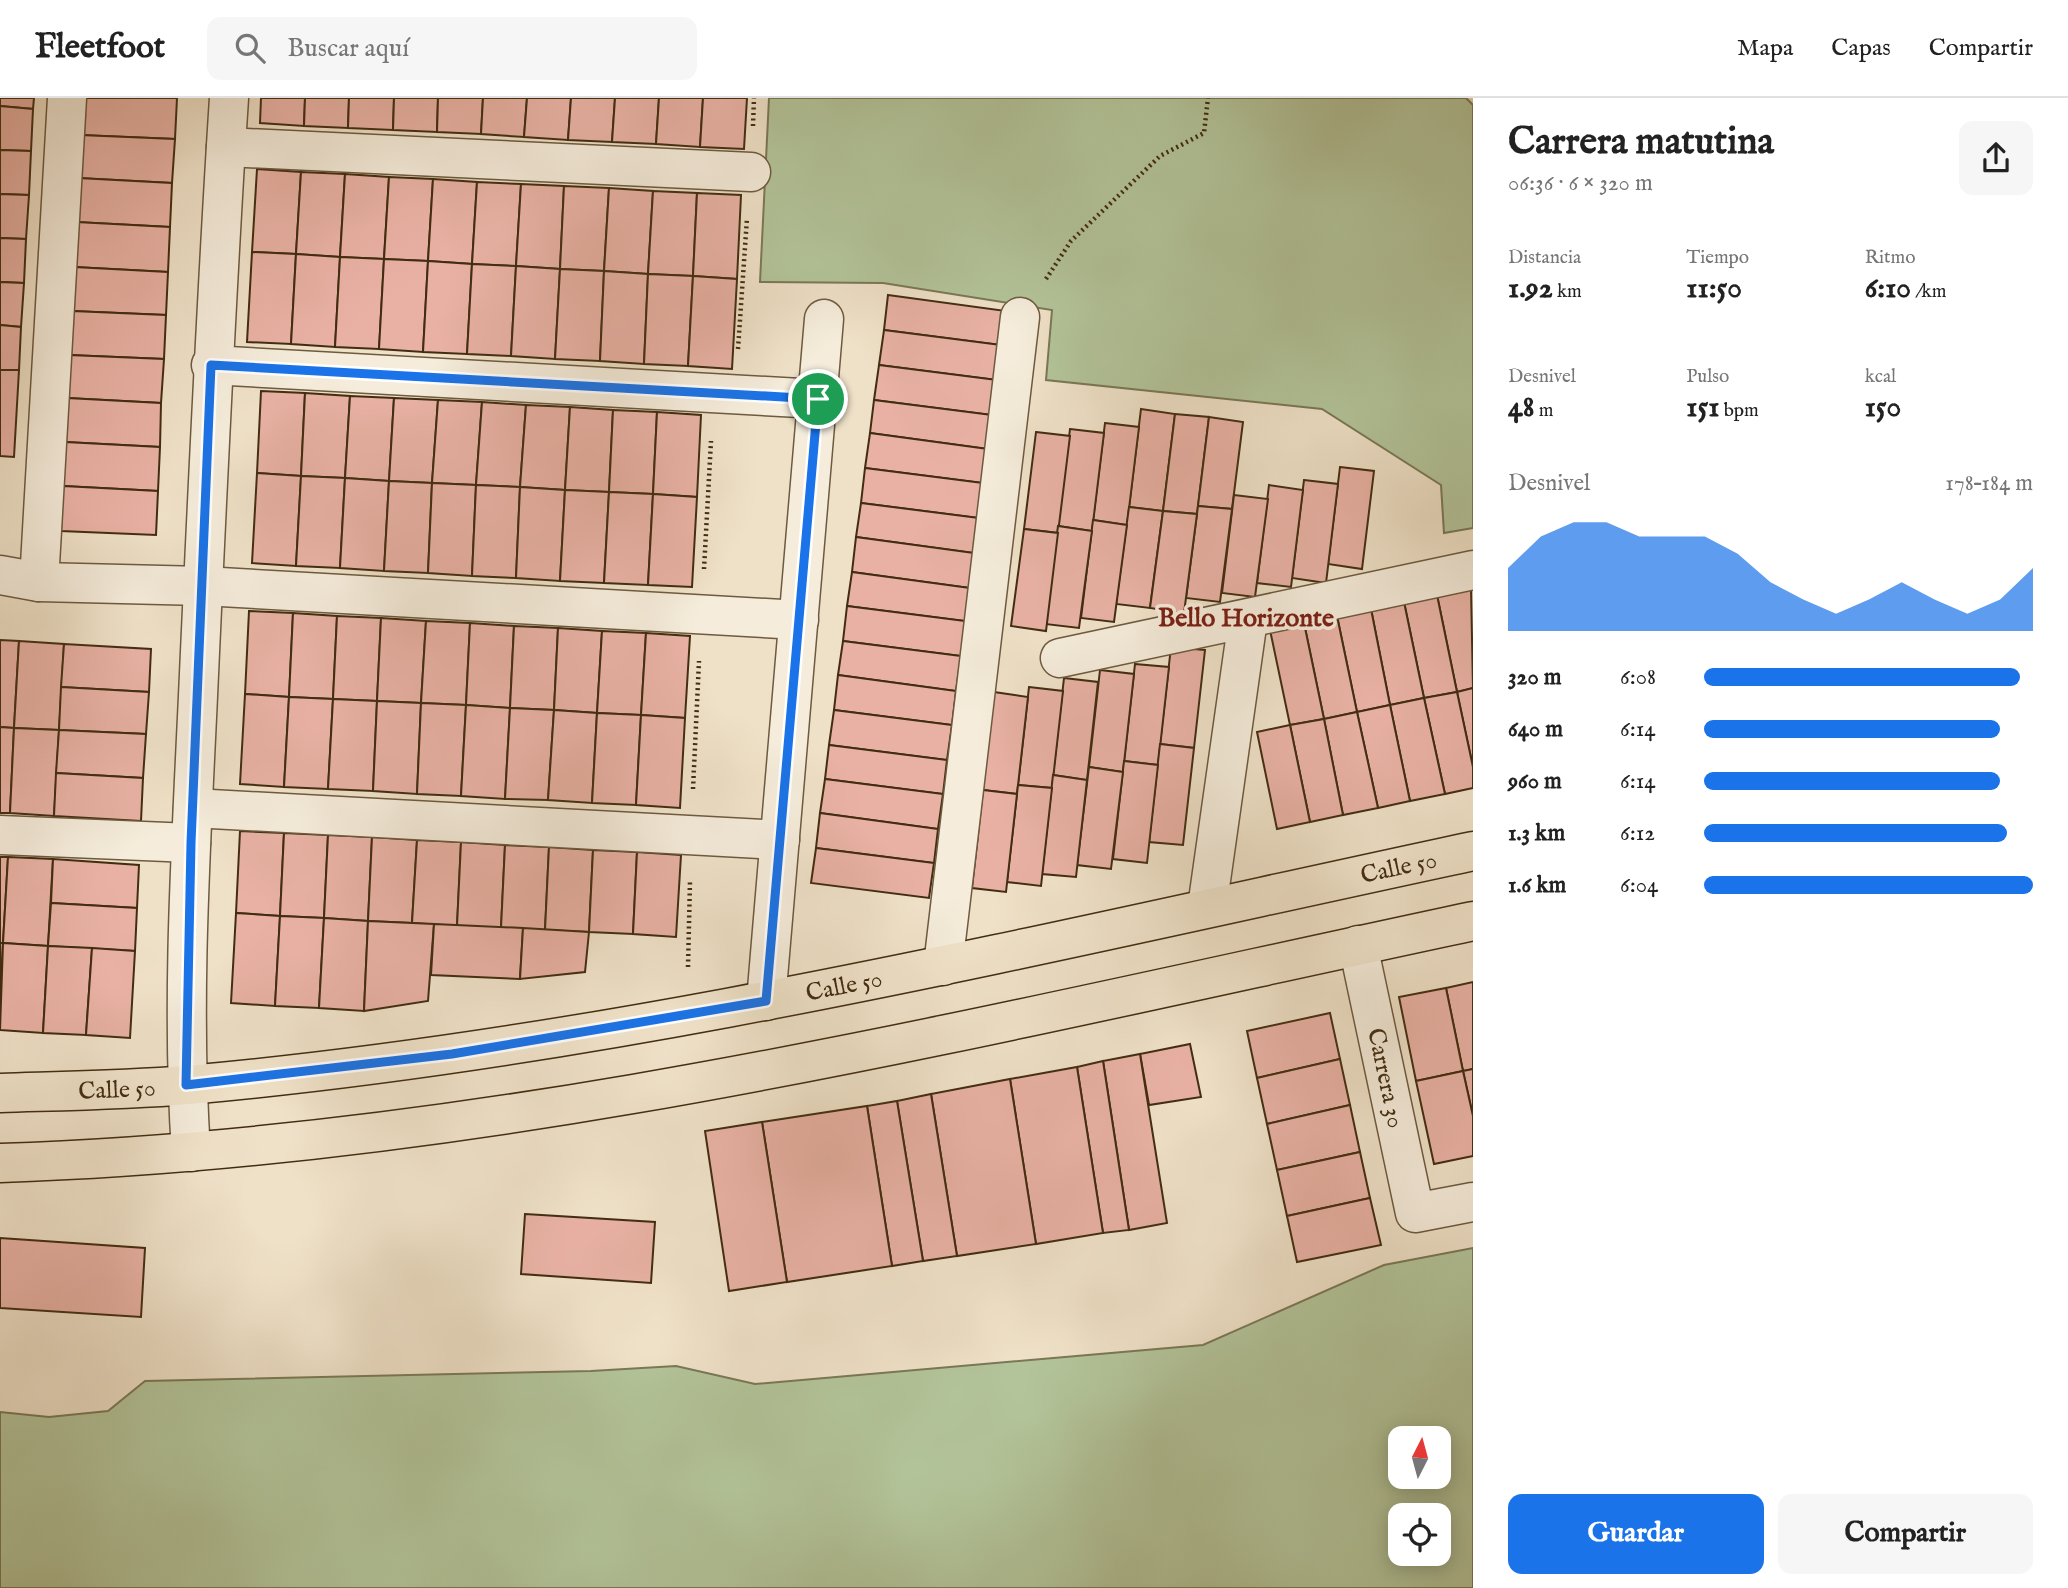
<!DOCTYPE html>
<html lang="es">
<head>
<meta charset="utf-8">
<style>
  :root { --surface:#fff; --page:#f6f6f6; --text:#222; --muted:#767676; --line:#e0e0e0; --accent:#1a73e8 }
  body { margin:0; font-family:"IM FELL English",serif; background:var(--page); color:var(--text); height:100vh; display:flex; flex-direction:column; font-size:26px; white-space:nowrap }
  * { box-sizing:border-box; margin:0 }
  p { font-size:23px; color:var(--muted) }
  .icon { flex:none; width:38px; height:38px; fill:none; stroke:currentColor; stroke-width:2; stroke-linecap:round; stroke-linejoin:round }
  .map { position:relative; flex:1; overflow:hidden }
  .sheet { display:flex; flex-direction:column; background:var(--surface); width:595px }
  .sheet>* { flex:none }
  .needle { width:46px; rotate:6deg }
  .tools { position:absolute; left:1388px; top:1328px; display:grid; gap:14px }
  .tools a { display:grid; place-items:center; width:63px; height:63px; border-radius:14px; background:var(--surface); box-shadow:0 4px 18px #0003; font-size:35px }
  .pin { position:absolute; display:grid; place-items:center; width:60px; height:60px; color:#fff; margin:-30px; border:4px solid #fff; border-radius:50%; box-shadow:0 2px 7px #0007 }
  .round { display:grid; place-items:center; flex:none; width:74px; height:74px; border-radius:14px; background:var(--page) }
  .headline { display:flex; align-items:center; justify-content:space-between; height:119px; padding:0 35px }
  h1 { font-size:38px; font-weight:700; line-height:52px }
  .stats { display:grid; grid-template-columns:repeat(3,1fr); gap:10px; height:119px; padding:7px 35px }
  .stats div { display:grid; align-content:center }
  .stats b { font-size:30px; font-weight:700 }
  .stats small { font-size:19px; font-weight:400 }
  .stats p { font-size:19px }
  .chart { height:196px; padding:14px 35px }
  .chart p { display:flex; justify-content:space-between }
  .chart svg { width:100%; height:126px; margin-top:7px; fill:var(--accent); opacity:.7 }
  .action { display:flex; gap:14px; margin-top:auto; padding:14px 35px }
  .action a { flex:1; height:80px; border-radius:14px; background:var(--accent); color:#fff; font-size:28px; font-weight:700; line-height:80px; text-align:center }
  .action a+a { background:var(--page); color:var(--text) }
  ul { padding:0 35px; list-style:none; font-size:23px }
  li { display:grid; grid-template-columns:112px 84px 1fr; align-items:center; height:52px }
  li i { height:18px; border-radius:9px; background:var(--accent) }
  header { display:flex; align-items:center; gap:42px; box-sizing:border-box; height:98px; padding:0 35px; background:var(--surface); border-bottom:2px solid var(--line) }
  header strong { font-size:33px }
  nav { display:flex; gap:38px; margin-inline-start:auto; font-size:24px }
  .search { width:490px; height:63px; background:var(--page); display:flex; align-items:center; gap:18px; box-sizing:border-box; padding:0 24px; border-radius:14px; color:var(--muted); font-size:26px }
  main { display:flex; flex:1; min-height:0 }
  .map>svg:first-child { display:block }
  .green { fill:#b3c49a; stroke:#7a7856; stroke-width:2; fill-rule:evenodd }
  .building { fill:#e8b1a4; stroke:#422d11; stroke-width:2 }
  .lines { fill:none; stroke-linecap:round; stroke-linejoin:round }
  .minor-casing { stroke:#6d5a3f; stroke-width:41 }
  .major-casing { stroke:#422d11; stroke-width:41 }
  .path { stroke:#422d11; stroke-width:4.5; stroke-dasharray:2 3.5; stroke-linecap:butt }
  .minor { stroke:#f5ecdb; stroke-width:38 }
  .major { stroke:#efe1c8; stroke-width:38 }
  .route-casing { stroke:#fff; stroke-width:14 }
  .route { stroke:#1a73e8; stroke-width:9 }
  .labels { text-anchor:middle; stroke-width:7; stroke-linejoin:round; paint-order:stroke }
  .street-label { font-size:24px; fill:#422d11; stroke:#f5ecdb }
  .neighbourhood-label { font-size:26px; font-weight:bold; fill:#7a1f14; stroke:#f5ecdb }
</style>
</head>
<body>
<header>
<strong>Fleetfoot</strong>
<div class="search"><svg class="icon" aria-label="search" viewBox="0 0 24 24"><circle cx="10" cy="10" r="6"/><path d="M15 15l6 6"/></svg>Buscar aquí</div>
<nav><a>Mapa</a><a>Capas</a><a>Compartir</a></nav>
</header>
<main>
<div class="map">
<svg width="1473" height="1490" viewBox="0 0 1473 1490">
  <rect width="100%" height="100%" fill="#efe1c8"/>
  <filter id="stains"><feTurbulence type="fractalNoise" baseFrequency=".00286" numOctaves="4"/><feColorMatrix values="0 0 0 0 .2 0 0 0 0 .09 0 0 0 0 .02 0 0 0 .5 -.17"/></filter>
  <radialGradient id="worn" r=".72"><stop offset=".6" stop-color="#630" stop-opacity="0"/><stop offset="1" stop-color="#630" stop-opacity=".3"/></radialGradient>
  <!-- green -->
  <g class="green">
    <polygon points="769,0 1466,0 1473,7 1473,430 1444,435 1441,387 1322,311 1046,282 1052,212 883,185 760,184"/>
    <path d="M1473,1150V1490H0V1314L49,1319L108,1313L145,1283L591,1273L676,1268L755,1286L1203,1247L1384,1167ZM1438,1340V1379H1400V1340ZM1400,1418H1438V1456H1400Z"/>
  </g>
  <!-- building -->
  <g class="building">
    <polygon points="0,0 34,0 33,11 0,8"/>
    <polygon points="82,0 177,0 175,41 80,37"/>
    <polygon points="261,0 305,0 304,28 260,25"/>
    <polygon points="305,0 349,0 348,30 304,28"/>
    <polygon points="349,0 394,0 393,32 348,30"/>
    <polygon points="394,0 438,0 437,34 393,32"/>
    <polygon points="438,0 483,0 481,36 437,34"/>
    <polygon points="483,0 527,0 524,39 481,36"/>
    <polygon points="527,0 571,0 568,42 524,39"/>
    <polygon points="571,0 615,0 612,44 568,42"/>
    <polygon points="615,0 659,0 656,46 612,44"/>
    <polygon points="659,0 703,0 700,49 656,46"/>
    <polygon points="703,0 747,0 744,51 700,49"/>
    <polygon points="0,8 33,11 31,53 0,52"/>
    <polygon points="80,37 175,41 172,85 78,80"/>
    <polygon points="0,52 31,53 29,97 0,96"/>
    <polygon points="257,71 301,74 296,156 252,154"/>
    <polygon points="301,74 345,76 340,159 296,156"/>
    <polygon points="345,76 389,79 384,161 340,159"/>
    <polygon points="389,79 433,81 428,163 384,161"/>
    <polygon points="78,80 172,85 170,129 76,124"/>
    <polygon points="433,81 477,84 472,166 428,163"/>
    <polygon points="477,84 521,86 516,168 472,166"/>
    <polygon points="521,86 564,88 560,171 516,168"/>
    <polygon points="564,88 609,90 604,173 560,171"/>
    <polygon points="609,90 653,93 648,176 604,173"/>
    <polygon points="653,93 697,95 693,178 648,176"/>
    <polygon points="697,95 741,97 737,181 693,178"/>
    <polygon points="0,96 29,97 26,141 0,140"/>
    <polygon points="76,124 170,129 168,174 74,169"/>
    <polygon points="0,140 26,141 24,185 0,184"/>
    <polygon points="252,154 296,156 291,246 247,244"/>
    <polygon points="296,156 340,159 335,249 291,246"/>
    <polygon points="340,159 384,161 379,251 335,249"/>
    <polygon points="384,161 428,163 423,254 379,251"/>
    <polygon points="428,163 472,166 467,256 423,254"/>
    <polygon points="472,166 516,168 511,258 467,256"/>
    <polygon points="516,168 560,171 555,261 511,258"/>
    <polygon points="74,169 168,174 166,217 72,213"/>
    <polygon points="560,171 604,173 600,263 555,261"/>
    <polygon points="604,173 648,176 644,266 600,263"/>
    <polygon points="648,176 693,178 688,268 644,266"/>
    <polygon points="693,178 737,181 732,271 688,268"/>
    <polygon points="0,184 24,185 21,229 0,227"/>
    <polygon points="888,197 1006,213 1001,247 884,232"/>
    <polygon points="72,213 166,217 164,261 69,257"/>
    <polygon points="0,227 21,229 19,272 0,272"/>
    <polygon points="884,232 1001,247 997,282 879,267"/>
    <polygon points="69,257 164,261 161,305 67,300"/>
    <polygon points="879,267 997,282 992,317 874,302"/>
    <polygon points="0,272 19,272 14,359 0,358"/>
    <polygon points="261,293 305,295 301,378 257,375"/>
    <polygon points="305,295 350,298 345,380 301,378"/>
    <polygon points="350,298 394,300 389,383 345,380"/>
    <polygon points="67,300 161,305 160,349 65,344"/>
    <polygon points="394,300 438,302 432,385 389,383"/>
    <polygon points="438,302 482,304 476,387 432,385"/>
    <polygon points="874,302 992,317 988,351 870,335"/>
    <polygon points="482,304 526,307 520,389 476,387"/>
    <polygon points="526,307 570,309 565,392 520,389"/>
    <polygon points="570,309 613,312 609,394 565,392"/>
    <polygon points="1141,311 1175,316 1163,413 1129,409"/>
    <polygon points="613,312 657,314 653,396 609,394"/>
    <polygon points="657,314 701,317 697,399 653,396"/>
    <polygon points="1175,316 1209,319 1197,416 1163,413"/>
    <polygon points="1209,319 1243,324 1232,411 1198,408"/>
    <polygon points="1105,325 1139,329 1127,427 1093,422"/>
    <polygon points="1070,331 1104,335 1092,433 1058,428"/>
    <polygon points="1036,334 1070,338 1058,435 1024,431"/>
    <polygon points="870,335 988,351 983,385 865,370"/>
    <polygon points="65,344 160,349 158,393 63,388"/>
    <polygon points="1340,369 1374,373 1362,471 1328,466"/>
    <polygon points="865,370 983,385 979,420 861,405"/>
    <polygon points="257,375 301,378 296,468 252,465"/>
    <polygon points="301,378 345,380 340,470 296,468"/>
    <polygon points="345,380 389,383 384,473 340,470"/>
    <polygon points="1304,382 1338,386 1326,485 1292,480"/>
    <polygon points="389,383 432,385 428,475 384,473"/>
    <polygon points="432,385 476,387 472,478 428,475"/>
    <polygon points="476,387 520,389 516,480 472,478"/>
    <polygon points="1269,387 1303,392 1291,489 1257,485"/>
    <polygon points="63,388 158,393 156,437 61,433"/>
    <polygon points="520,389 565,392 560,483 516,480"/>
    <polygon points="565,392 609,394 604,485 560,483"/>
    <polygon points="609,394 653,396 648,487 604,485"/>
    <polygon points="653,396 697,399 692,489 648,487"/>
    <polygon points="1234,397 1268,401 1255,499 1222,495"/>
    <polygon points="861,405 979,420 974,455 856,439"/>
    <polygon points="1198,408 1232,411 1220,504 1186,500"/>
    <polygon points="1129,409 1163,413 1150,510 1116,506"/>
    <polygon points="1163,413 1197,416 1184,515 1150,510"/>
    <polygon points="1093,422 1127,427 1114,524 1081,520"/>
    <polygon points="1058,428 1092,433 1079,530 1045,526"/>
    <polygon points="1024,431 1058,435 1046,533 1011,528"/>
    <polygon points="856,439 974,455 970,490 852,474"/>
    <polygon points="852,474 970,490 965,523 847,508"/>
    <polygon points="1471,490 1473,590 1457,594 1437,497"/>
    <polygon points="1437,497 1457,594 1424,600 1404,504"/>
    <polygon points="1404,504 1424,600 1390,607 1371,511"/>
    <polygon points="847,508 965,523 961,558 843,543"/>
    <polygon points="1371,511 1390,607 1357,614 1337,518"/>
    <polygon points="249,513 293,515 289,599 245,596"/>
    <polygon points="293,515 337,518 333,601 289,599"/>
    <polygon points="337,518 381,520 377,603 333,601"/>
    <polygon points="1337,518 1357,614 1324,621 1304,525"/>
    <polygon points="381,520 426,523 421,605 377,603"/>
    <polygon points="426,523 470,525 466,607 421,605"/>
    <polygon points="470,525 514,528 510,610 466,607"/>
    <polygon points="1304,525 1324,621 1290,627 1270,532"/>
    <polygon points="514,528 558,530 554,612 510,610"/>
    <polygon points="558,530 602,533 597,615 554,612"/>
    <polygon points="602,533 646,535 641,617 597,615"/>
    <polygon points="646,535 690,538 685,620 641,617"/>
    <polygon points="0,542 19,543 14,630 0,629"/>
    <polygon points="19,543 64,546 59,632 14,630"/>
    <polygon points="843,543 961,558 956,593 838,577"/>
    <polygon points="64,546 151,551 149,594 61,589"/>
    <polygon points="1171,549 1205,552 1194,650 1160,646"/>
    <polygon points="1135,566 1169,569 1158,667 1124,663"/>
    <polygon points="1100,572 1134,576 1123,674 1089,669"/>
    <polygon points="838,577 956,593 952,627 834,612"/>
    <polygon points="1064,580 1098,584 1087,682 1053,677"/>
    <polygon points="61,589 149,594 146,636 59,632"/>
    <polygon points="1029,589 1063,593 1052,690 1018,687"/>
    <polygon points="1473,590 1473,669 1457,594"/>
    <polygon points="994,594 1028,599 1017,696 983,692"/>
    <polygon points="1457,594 1473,669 1473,690 1445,696 1424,600"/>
    <polygon points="245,596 289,599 284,689 240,686"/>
    <polygon points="289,599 333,601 328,691 284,689"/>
    <polygon points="1424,600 1445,696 1410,703 1390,607"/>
    <polygon points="333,601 377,603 373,693 328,691"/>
    <polygon points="377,603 421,605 417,696 373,693"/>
    <polygon points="421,605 466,607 461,698 417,696"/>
    <polygon points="466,607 510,610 505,701 461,698"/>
    <polygon points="1390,607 1410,703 1378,710 1357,614"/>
    <polygon points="510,610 554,612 548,702 505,701"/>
    <polygon points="554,612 597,615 592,705 548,702"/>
    <polygon points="834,612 952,627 947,662 829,647"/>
    <polygon points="1357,614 1378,710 1343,717 1324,621"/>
    <polygon points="597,615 641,617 636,707 592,705"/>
    <polygon points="641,617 685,620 680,710 636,707"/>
    <polygon points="1324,621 1343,717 1310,724 1290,627"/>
    <polygon points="1290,627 1310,724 1277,731 1257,634"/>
    <polygon points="0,629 14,630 10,715 0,715"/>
    <polygon points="14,630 59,632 54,718 10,715"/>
    <polygon points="59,632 146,636 143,680 56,675"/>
    <polygon points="1160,646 1194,650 1183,747 1149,744"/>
    <polygon points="829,647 947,662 943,696 825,681"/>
    <polygon points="1124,663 1158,667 1147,765 1113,761"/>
    <polygon points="1089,669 1123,674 1111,771 1077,767"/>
    <polygon points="56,675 143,680 141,723 54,718"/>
    <polygon points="1053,677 1087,682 1076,779 1042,776"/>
    <polygon points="825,681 943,696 938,731 820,715"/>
    <polygon points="1018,687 1052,690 1041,788 1007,784"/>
    <polygon points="983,692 1017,696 1006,794 972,790"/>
    <polygon points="820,715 938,731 934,765 816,750"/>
    <polygon points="240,733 284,735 280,818 236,815"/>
    <polygon points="284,735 328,737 324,820 280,818"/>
    <polygon points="328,737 372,739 368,823 324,820"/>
    <polygon points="372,739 417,742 412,825 368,823"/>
    <polygon points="417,742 461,744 457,828 412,825"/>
    <polygon points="461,744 505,747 501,830 457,828"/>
    <polygon points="505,747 549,749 545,832 501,830"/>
    <polygon points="549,749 593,752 589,834 545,832"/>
    <polygon points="816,750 934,765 929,800 811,785"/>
    <polygon points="593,752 637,754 633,836 589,834"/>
    <polygon points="637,754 681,757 676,839 633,836"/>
    <polygon points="0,759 8,759 3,845 0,845"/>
    <polygon points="8,759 53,761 48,848 3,845"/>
    <polygon points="53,761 139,767 137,810 51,805"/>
    <polygon points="51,805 137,810 135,853 48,848"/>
    <polygon points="236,815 280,818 275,908 231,905"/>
    <polygon points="280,818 324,820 319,910 275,908"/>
    <polygon points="324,820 368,823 364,913 319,910"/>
    <polygon points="368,823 434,826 428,903 364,913"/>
    <polygon points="434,826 523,830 520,881 431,877"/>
    <polygon points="523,830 589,834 585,874 520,881"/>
    <polygon points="0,845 3,845 0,902"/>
    <polygon points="3,845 48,848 43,935 0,932"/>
    <polygon points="48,848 92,850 86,937 43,935"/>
    <polygon points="92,850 135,853 130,940 86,937"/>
    <polygon points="1473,884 1473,971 1463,973 1446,890"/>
    <polygon points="1446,890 1463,973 1416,983 1399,899"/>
    <polygon points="1330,915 1340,961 1257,980 1247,933"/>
    <polygon points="1190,946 1201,999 1149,1007 1140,956"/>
    <polygon points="1140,956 1167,1125 1129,1132 1103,963"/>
    <polygon points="1340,961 1350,1007 1267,1026 1257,980"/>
    <polygon points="1103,963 1129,1132 1103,1135 1077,969"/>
    <polygon points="1077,969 1103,1135 1036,1146 1010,981"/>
    <polygon points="1473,971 1473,1018 1463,973"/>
    <polygon points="1463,973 1473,1018 1473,1058 1434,1066 1416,983"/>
    <polygon points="1010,981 1036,1146 957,1158 931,996"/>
    <polygon points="931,996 957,1158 923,1163 897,1003"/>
    <polygon points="897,1003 923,1163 892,1168 867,1008"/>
    <polygon points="1350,1007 1360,1054 1277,1072 1267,1026"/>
    <polygon points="867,1008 892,1168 787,1184 762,1024"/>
    <polygon points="762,1024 787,1184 729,1193 705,1033"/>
    <polygon points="1360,1054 1370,1100 1287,1118 1277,1072"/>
    <polygon points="1370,1100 1381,1147 1297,1164 1287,1118"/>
    <polygon points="525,1116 655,1124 651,1185 521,1176"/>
    <polygon points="0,1140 145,1150 141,1219 0,1210"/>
  </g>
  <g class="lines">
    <defs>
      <g id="minor">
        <polyline points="226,49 751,74"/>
        <polyline points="211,267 818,301"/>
        <polyline points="0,477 39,484 203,488 799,522"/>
        <polyline points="39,484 67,0"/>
        <polyline points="1060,560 1473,472"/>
        <polyline points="193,710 780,742"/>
        <polyline points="0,737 191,745"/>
        <polyline points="1207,810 1248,521"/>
        <path id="s1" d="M1358,847L1415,1115L1473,1104"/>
        <polyline points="943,868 1020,219"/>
        <polyline points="766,903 824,221"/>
        <path d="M191,1054C181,903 191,750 198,598C207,399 216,200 229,0"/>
      </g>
      <g id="major">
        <path id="s2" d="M0,995C62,993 126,992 188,987C622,948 1047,844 1473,753"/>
        <path d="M0,1065C498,1049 988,926 1473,823"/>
      </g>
    </defs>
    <!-- minor casing -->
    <use href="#minor" class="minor-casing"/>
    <!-- major casing -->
    <use href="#major" class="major-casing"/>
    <!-- path -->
    <g class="path">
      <polyline points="753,28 754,0"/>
      <polyline points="1046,181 1071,143 1160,58 1204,35 1208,0"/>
      <polyline points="738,251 747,120"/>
      <polyline points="704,471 711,343"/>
      <polyline points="693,691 699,563"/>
      <polyline points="688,869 690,783"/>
    </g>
    <!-- minor -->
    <use href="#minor" class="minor"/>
    <!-- major -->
    <use href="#major" class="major"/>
  </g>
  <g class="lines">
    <defs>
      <polygon id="route" points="211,267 818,301 766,903 452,956 186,987 191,745"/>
    </defs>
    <!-- route casing -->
    <use href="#route" class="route-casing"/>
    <!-- route -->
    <use href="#route" class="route"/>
  </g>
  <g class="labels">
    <!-- street labels -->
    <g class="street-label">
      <text dy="8" stroke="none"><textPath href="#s2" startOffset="1419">Calle 50</textPath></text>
      <text dy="8" stroke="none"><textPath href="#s2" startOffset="852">Calle 50</textPath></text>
      <text dy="8" stroke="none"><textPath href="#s1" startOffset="136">Carrera 30</textPath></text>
      <text dy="8" stroke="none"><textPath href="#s2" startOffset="117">Calle 50</textPath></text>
    </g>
    <!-- neighbourhood labels -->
    <g class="neighbourhood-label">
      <text x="1246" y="528">Bello Horizonte</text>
    </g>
  </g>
  <rect width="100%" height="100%" filter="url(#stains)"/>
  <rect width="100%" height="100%" fill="url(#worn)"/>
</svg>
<div class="tools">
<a><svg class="needle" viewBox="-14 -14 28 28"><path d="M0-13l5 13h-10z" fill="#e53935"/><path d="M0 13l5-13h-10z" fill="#767676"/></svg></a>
<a><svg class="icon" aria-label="locate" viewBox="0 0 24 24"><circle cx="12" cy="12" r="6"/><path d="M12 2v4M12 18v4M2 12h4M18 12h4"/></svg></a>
</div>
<div class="pin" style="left:818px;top:301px;background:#1e9e55"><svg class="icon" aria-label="arrive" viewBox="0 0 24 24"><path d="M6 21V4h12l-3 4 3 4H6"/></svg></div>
</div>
<section class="sheet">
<div class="headline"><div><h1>Carrera matutina</h1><p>06:36 · 6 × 320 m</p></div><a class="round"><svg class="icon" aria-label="share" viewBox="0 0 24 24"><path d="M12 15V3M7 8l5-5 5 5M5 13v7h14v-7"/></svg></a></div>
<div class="stats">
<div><p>Distancia</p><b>1.92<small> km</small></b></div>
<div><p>Tiempo</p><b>11:50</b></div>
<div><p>Ritmo</p><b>6:10<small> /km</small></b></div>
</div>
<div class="stats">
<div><p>Desnivel</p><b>48<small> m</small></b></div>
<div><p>Pulso</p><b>151<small> bpm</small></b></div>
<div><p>kcal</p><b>150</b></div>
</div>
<div class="chart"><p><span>Desnivel</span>178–184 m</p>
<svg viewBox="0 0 160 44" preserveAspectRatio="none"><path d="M0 44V22L10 11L20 6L30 6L40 11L50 11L60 11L70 17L80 27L90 33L100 38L110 33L120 27L130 33L140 38L150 33L160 22V44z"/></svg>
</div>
<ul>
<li><b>320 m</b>6:08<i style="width:96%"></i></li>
<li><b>640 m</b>6:14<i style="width:90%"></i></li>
<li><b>960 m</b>6:14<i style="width:90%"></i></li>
<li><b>1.3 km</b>6:12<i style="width:92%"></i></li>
<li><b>1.6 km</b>6:04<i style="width:100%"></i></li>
</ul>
<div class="action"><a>Guardar</a><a>Compartir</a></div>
</section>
</main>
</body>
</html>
